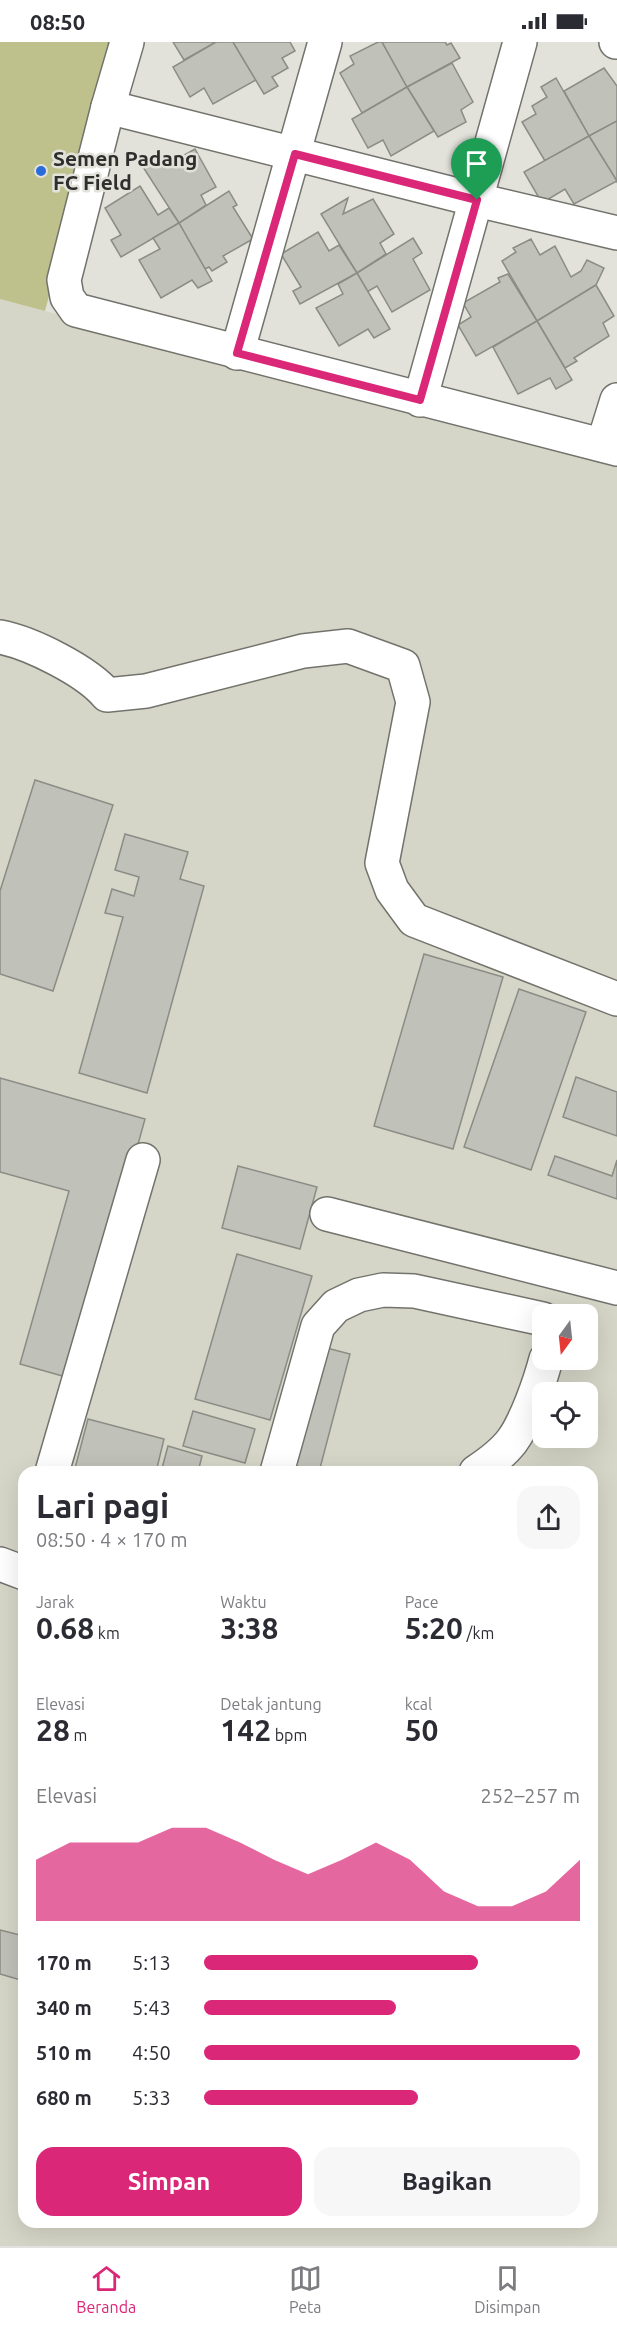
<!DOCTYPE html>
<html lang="id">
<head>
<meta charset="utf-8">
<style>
  :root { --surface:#fff; --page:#f7f7f7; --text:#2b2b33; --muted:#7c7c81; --line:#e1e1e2; --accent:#db2777 }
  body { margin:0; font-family:Ubuntu,sans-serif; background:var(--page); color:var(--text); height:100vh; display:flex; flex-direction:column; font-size:22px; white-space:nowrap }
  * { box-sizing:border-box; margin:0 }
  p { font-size:20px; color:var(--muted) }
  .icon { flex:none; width:33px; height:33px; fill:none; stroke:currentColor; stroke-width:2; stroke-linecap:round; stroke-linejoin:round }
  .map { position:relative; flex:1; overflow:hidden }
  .side { position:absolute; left:18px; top:1424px; width:580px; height:762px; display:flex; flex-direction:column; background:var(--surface); border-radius:18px; box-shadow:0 6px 24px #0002 }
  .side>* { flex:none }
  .needle { width:39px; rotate:195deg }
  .controls { position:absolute; left:532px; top:1262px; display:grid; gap:12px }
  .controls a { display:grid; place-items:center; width:66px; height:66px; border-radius:12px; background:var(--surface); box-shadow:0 6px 24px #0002; font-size:30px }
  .pin { position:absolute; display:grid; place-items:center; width:51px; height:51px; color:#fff; margin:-62px -26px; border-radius:50% 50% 50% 0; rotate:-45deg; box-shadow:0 0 6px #0007 }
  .pin .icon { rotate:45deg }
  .round { display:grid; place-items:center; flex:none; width:63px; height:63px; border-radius:18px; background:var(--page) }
  .overview { display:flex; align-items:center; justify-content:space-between; height:102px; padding:0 18px }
  h1 { font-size:33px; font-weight:600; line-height:45px }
  .stats { display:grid; grid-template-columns:repeat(3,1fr); gap:9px; height:102px; padding:6px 18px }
  .stats div { display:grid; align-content:center }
  .stats b { font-size:30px; font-weight:600 }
  .stats small { font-size:16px; font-weight:400 }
  .stats p { font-size:16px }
  .chart { height:168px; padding:12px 18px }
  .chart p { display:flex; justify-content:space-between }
  .chart svg { width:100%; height:108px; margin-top:6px; fill:var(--accent); opacity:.7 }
  .action { display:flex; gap:12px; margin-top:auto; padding:12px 18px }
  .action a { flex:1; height:69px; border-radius:18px; background:var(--accent); color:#fff; font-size:24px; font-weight:600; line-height:69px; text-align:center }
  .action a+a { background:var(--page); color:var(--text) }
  ul { padding:0 18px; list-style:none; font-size:20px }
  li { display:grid; grid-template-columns:96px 72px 1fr; align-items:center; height:45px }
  li i { height:15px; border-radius:8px; background:var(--accent) }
  .status { display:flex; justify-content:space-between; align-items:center; height:42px; padding:0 30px; background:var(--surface); direction:ltr }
  .status svg { height:16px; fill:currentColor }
  .tab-bar { display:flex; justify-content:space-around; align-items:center; height:84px; border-top:2px solid var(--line); background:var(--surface); font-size:16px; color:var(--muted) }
  .tab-bar a { display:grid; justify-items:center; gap:3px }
  .tab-bar .active { color:var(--accent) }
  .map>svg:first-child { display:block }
  .built { fill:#d6d6c8; fill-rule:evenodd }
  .green { fill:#bfc18c }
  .building { fill:#c0c1b9; stroke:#8b8c85; stroke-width:1.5 }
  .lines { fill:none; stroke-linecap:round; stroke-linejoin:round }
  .minor-casing { stroke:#73736d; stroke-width:36 }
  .minor { stroke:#fff; stroke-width:33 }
  .route-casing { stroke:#fff; stroke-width:12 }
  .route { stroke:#db2777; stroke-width:8 }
  .poi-dot { fill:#276cd8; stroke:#e2e2db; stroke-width:2 }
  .labels { text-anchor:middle; stroke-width:5; stroke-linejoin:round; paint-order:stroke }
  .poi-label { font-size:21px; font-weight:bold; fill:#2e2e2c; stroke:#e2e2db; text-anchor:start }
</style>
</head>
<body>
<div class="status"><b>08:50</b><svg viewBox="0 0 49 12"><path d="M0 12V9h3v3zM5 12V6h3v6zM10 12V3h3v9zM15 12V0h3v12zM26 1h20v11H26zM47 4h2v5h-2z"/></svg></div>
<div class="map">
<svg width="617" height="2204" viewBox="0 0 617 2204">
  <rect width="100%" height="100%" fill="#e2e2db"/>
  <!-- built -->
  <path class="built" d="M0,257L617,420V2204H0ZM543,1272H588V1317H543ZM543,1350H588V1395H543ZM24,1430H592V2180H24Z"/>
  <!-- green -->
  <polygon class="green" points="0,0 118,0 45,269 0,257"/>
  <!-- building -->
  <g class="building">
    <polygon points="173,0 216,0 184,18"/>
    <polygon points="216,0 233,0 256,38 213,62 204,46 190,55 173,25"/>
    <polygon points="233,0 290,0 295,9 282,16 288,26 272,35 278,44 264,52"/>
    <polygon points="378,0 382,0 407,45 362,71 340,31 354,22 350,14"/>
    <polygon points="382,0 445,0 447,3 451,1 460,16 407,45"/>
    <polygon points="452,21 473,60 461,68 466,80 438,95 407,45"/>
    <polygon points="604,26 617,44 617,79 589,94 564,49"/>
    <polygon points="556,36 589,94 545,119 522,80 536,72 532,64 547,55 541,45"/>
    <polygon points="407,45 434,89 391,114 383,98 368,106 352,77"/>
    <polygon points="617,79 617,140 589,94"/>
    <polygon points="589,94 617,139 574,162 565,147 542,161 524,130"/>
    <polygon points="195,107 216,145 201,153 206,163 179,181 143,125 158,116 163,125"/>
    <polygon points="140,144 158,173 169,166 179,181 121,215 111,198 121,193 105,166"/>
    <polygon points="229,149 237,163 233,165 253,197 223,214 227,220 212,229 209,225 205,227 179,181"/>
    <polygon points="348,156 343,172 373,157 394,192 380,201 386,212 357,231 321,172"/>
    <polygon points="179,181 212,239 198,246 192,238 161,256 139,218 160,207 153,196"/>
    <polygon points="318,190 329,209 339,203 357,231 300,262 293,249 301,245 281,212"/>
    <polygon points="413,196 422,211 413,217 430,248 392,270 377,244 367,250 357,231"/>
    <polygon points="531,197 540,213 555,204 571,235 581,229 587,218 604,226 596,243 537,279 502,219 516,210 513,206"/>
    <polygon points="357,231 390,287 374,296 368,287 339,304 316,266 343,252 338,242"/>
    <polygon points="508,232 537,279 476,314 458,283 471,275 463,261 500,240 498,236"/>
    <polygon points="596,243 614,274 603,281 609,294 574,316 577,319 565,326 537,279"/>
    <polygon points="537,279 572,338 556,347 550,336 518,352 493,305"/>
    <polygon points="35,738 113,763 53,949 0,932 0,849"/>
    <polygon points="125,792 188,810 180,837 204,844 147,1051 79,1031 123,875 105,871 112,847 134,854 139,835 115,828"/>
    <polygon points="424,912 503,935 453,1107 374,1084"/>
    <polygon points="519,947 586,970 531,1128 464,1105"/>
    <polygon points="576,1035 617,1050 617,1094 563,1075"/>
    <polygon points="0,1036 145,1077 73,1337 20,1322 69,1149 0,1130"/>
    <polygon points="555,1114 612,1134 617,1118 617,1157 548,1133"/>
    <polygon points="238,1124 317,1145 300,1207 222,1186"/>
    <polygon points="237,1212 312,1234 270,1378 195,1357"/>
    <polygon points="323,1305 350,1312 319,1430 290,1430"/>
    <polygon points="193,1369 255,1387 245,1421 183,1404"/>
    <polygon points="88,1377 164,1397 156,1430 74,1430"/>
    <polygon points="168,1404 202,1414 198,1430 161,1430"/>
    <polygon points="0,1888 24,1894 24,1939 0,1932"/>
  </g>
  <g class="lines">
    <defs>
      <g id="minor">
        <polyline points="127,0 108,65 64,238 67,255 76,268 617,407"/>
        <polyline points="616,0 617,0"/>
        <polyline points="108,65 477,158 617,191"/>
        <polyline points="237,311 325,0"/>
        <polyline points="420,358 520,0"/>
        <polyline points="603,403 617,358"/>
        <path d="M0,595C31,601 87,629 107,653L146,649L303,609L348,604L403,624L413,660L382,821L392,848L414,878L617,957"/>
        <polyline points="327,1172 617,1246"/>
        <polyline points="52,1430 143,1118"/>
        <polyline points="277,1430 318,1284 336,1264 359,1253 383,1248 414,1249 543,1277"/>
        <path d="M476,1430C488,1422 503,1411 512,1399C526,1380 540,1340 546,1317"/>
        <polyline points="0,1522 24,1531"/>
      </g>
    </defs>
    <!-- minor casing -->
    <use href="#minor" class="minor-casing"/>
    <!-- minor -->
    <use href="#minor" class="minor"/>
  </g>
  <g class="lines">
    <defs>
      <polygon id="route" points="295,112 477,158 420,358 237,311"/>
    </defs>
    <!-- route casing -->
    <use href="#route" class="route-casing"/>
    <!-- route -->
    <use href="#route" class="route"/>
  </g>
  <!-- markers -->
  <circle class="poi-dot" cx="41" cy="129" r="6"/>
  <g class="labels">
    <!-- poi labels -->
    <g class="poi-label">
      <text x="53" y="124">Semen Padang<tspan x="53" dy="24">FC Field</tspan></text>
    </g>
  </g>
</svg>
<div class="controls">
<a><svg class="needle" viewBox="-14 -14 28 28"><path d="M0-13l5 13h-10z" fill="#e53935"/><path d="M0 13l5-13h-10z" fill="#7c7c81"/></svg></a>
<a><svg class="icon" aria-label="locate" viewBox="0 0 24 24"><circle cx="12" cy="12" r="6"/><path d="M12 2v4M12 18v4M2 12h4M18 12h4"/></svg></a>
</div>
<div class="pin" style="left:477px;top:158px;background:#1e9e55"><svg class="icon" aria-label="arrive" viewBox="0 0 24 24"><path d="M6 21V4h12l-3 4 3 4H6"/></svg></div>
<section class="side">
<div class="overview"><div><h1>Lari pagi</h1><p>08:50 · 4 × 170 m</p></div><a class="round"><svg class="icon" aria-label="share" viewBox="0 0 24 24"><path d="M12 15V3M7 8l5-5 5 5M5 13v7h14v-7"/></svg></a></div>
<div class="stats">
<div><p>Jarak</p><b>0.68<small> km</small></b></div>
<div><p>Waktu</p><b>3:38</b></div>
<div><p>Pace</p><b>5:20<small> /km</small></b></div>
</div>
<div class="stats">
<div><p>Elevasi</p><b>28<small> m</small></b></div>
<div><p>Detak jantung</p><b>142<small> bpm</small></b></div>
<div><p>kcal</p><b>50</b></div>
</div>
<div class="chart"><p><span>Elevasi</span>252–257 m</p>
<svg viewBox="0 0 160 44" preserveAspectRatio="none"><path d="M0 44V19L10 12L20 12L30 12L40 6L50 6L60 12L70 19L80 25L90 19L100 12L110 19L120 32L130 38L140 38L150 32L160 19V44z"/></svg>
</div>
<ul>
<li><b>170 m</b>5:13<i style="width:73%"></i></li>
<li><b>340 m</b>5:43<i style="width:51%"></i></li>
<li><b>510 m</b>4:50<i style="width:100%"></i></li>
<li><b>680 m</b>5:33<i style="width:57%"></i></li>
</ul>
<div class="action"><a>Simpan</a><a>Bagikan</a></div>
</section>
</div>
<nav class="tab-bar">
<a class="active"><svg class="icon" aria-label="home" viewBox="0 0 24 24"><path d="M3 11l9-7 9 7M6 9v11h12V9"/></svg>Beranda</a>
<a><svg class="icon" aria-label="map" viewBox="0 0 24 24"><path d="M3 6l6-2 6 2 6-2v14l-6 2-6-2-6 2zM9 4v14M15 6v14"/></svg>Peta</a>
<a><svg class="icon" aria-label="saved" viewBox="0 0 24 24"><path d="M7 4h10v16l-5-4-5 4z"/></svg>Disimpan</a>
</nav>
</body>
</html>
